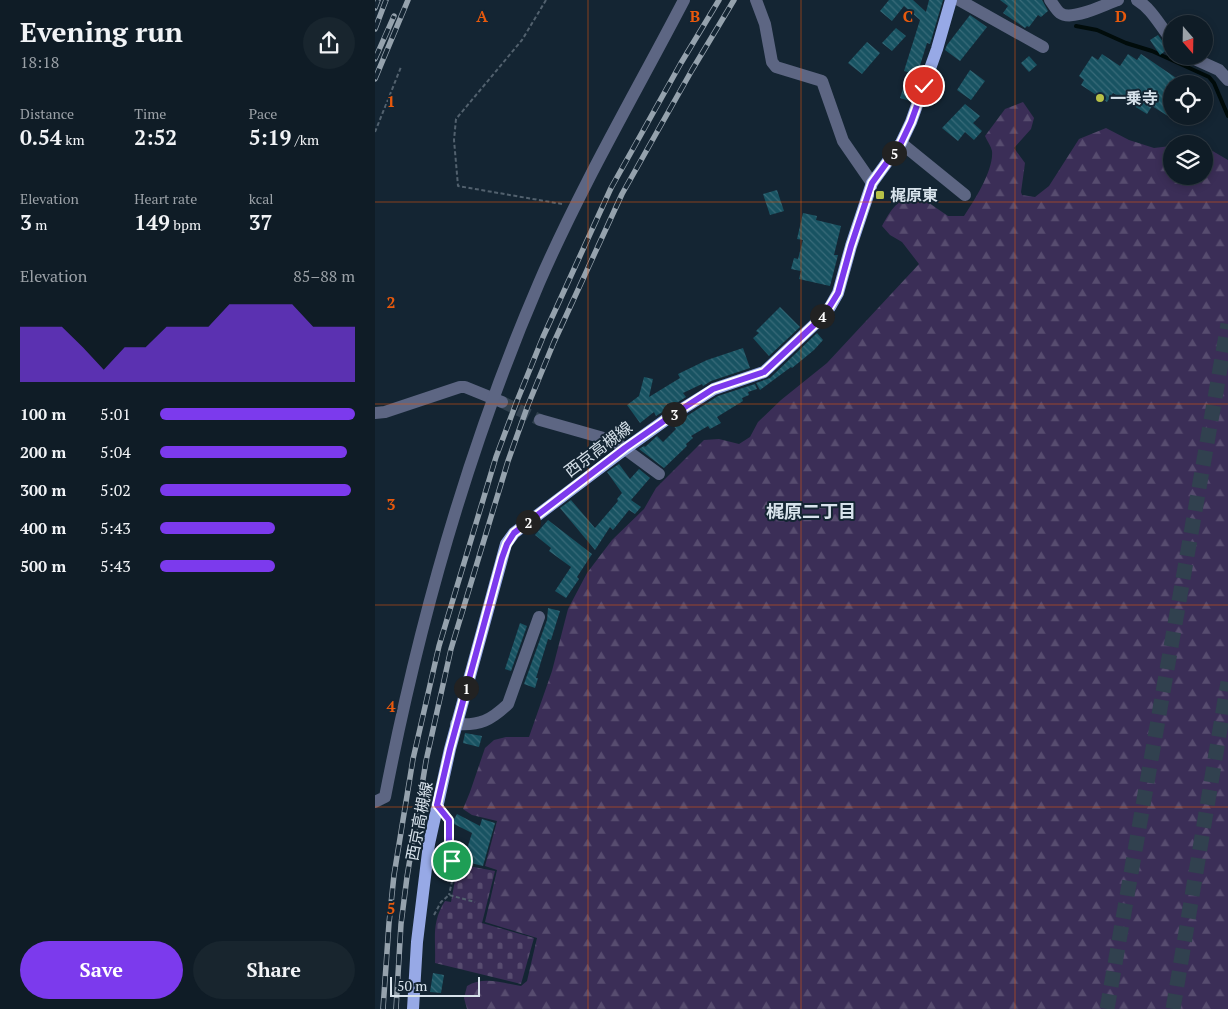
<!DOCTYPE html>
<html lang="en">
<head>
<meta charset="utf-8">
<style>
  :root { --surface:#0f1c26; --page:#18252e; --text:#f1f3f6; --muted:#9ba1a7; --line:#2f3a43; --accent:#7c3aed }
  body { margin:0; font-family:"PT Serif","Noto Sans JP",serif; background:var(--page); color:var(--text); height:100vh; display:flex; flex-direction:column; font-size:19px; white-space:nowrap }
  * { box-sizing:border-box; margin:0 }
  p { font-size:16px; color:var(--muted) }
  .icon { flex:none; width:28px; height:28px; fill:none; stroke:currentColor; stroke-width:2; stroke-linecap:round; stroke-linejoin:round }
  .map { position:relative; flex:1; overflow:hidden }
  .drawer { display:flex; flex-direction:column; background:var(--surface); width:375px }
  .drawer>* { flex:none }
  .needle { width:32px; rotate:160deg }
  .fabs { position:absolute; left:788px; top:15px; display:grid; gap:10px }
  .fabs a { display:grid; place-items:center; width:50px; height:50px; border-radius:50%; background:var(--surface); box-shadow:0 2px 8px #0003,0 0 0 1px var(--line); font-size:25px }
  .scale { position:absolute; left:15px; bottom:12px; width:90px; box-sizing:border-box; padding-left:5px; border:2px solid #d7e2eb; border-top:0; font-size:14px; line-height:18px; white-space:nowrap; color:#d7e2eb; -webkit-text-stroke:4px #142533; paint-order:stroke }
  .pin { position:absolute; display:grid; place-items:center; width:42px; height:42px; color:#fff; margin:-21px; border:2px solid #fff; border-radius:50%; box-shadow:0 1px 5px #0007 }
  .km { position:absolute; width:25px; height:25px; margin:-12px; border-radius:50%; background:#222; color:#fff; font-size:14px; line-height:25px; text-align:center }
  .round { display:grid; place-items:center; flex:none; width:52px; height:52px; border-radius:26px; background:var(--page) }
  .overview { display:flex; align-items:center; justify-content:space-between; height:85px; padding:0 20px }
  h1 { font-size:28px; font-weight:600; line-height:38px }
  .stats { display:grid; grid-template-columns:repeat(3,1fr); gap:8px; height:85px; padding:5px 20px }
  .stats div { display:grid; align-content:center }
  .stats b { font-size:21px; font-weight:600 }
  .stats small { font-size:14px; font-weight:400 }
  .stats p { font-size:14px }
  .chart { height:140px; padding:10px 20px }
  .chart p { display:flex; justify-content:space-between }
  .chart svg { width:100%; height:90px; margin-top:5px; fill:var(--accent); opacity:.7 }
  .button { display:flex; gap:10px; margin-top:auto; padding:10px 20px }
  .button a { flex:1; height:58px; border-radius:30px; background:var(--accent); color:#fff; font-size:20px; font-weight:600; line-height:58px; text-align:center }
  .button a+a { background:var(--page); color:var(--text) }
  ul { padding:0 20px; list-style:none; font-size:16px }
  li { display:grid; grid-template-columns:80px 60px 1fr; align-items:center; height:38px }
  li i { height:12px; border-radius:6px; background:var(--accent) }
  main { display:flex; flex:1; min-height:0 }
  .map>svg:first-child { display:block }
  .forest { fill:url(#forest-firs) }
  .cemetery { fill:url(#cemetery-stones) }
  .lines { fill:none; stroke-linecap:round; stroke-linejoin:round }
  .stream { stroke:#010c0b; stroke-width:4 }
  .building { fill:url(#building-back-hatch) }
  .minor-tunnel { stroke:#31414f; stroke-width:12; stroke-dasharray:12 6; stroke-linecap:butt }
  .highway-tunnel { stroke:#31414f; stroke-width:15; stroke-dasharray:15 8; stroke-linecap:butt }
  .path { stroke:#52616e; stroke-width:2; stroke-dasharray:4 2.5; stroke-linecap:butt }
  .minor { stroke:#5d6683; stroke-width:12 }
  .major { stroke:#97a9e6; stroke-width:12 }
  .rail-casing { stroke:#95a2ad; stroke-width:5.5 }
  .rail { stroke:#142533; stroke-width:4; stroke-dasharray:11; stroke-linecap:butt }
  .route-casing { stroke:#fff; stroke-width:10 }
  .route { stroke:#7c3aed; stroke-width:6 }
  .grid { fill:none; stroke:#e8590c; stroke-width:1; stroke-opacity:0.55 }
  .poi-dot { fill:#b7c147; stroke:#142533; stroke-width:2 }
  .labels { text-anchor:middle; stroke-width:4; stroke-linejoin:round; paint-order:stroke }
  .poi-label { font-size:16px; font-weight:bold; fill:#d7e2eb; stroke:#142533; text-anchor:start }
  .street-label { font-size:16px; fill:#d7e2eb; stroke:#142533 }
  .neighbourhood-label { font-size:18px; font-weight:bold; fill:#d7e2eb; stroke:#142533 }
  .grid-label { font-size:16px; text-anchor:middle; font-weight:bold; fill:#e8590c; stroke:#142533; stroke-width:4; stroke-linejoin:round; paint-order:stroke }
</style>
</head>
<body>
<main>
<section class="drawer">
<div class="overview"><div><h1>Evening run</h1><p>18:18</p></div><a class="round"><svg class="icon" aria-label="share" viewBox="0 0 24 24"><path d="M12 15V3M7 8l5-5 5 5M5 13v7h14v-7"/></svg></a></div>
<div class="stats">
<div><p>Distance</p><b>0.54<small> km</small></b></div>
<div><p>Time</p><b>2:52</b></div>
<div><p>Pace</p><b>5:19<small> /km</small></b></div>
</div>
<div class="stats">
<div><p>Elevation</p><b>3<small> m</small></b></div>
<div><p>Heart rate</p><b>149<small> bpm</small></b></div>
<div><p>kcal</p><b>37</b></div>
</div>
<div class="chart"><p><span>Elevation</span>85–88 m</p>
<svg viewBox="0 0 160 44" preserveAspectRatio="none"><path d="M0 44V17L10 17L20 17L30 27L40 38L50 27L60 27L70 17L80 17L90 17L100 6L110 6L120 6L130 6L140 17L150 17L160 17V44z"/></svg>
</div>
<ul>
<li><b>100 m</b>5:01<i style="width:100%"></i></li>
<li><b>200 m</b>5:04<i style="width:96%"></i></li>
<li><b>300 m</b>5:02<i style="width:98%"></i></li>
<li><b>400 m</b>5:43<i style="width:59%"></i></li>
<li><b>500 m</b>5:43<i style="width:59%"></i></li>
</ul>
<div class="button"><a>Save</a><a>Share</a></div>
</section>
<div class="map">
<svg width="853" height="1009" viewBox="0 0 853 1009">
  <defs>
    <pattern id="forest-firs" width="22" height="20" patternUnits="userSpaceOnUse" patternTransform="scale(1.25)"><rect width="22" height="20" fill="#3b2e57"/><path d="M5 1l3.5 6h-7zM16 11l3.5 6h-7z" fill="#574c6f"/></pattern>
    <pattern id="cemetery-stones" width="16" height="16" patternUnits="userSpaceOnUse" patternTransform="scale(1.25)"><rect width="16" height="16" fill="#3b2e57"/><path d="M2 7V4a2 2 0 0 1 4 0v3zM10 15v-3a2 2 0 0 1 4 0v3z" fill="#574c6f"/></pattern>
    <pattern id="building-back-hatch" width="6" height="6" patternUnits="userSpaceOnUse" patternTransform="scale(1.25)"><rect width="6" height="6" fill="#185362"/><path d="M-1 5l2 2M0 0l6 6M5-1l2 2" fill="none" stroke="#396b79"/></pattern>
  </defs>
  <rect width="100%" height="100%" fill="#142533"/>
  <!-- forest -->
  <path class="forest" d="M648,102L659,118L656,129L639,148L650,163L646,192L647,195L660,197L674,186L704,139L731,128L754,140L779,148L796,146V176H829V146L853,160V1009H92L89,998L92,986C108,976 128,983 146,986L152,981L162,938L110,922L122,870L110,866L122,821L97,815L88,809L95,792L110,748L119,740L131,737H154L177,671L193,609L212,573L237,540L269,509L281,488L329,440L344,439L364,444L375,437L383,422L406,400L452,363L544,264L527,242L515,235L507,226C515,211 524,197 541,194L573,216H589C599,201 619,170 617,151C616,146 612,141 610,136L630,109Z"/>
  <!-- cemetery -->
  <path class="cemetery" d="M83,864L120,871L107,923L159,938L146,984L60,963C61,938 56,923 70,901L76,902Z"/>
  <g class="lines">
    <!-- stream -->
    <polyline class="stream" points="701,26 722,30 751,43 777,51 834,77 839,83 853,116"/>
  </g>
  <!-- building -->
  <g class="building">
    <polygon points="514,0 538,0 551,12 554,0 568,0 555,44 552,43 542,75 529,71 545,20 529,6 517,21 505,11"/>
    <polygon points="625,0 667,0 673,11 666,17 663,15 654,27 652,26 650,28 628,13 633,6"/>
    <polygon points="595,15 612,27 585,61 570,50 572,45"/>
    <polygon points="521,28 531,36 517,51 507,43"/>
    <polygon points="783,35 793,49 785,55 775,40"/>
    <polygon points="492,42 505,53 487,74 473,63"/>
    <polygon points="727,54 745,66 753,54 762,60 766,54 810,84 796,84 796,118 777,106 772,114 738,93 732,102 706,85 709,80 704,76 717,56 723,60"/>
    <polygon points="654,56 662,65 654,72 646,63"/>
    <polygon points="595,70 610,81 596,100 582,90"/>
    <polygon points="532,76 542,80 535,101 525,98"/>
    <polygon points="590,104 605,116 598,123 607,131 599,140 590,132 583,141 567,128"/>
    <polygon points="402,190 409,211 395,215 388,194"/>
    <polygon points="428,213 442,216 441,220 466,226 459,255 463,255 455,286 424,279 426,271 416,269 419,258 423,259 428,240 422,239"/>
    <polygon points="405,307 425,327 394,356 378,338 384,333 381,331"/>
    <polygon points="442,333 448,340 439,350 417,368 416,367 385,390 381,383 395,378"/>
    <polygon points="368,348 375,368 336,381 328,386 327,384 308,393 311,397 281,416 279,412 265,423 252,405 264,396 269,377 278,379 274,397 305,378 303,374 332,360"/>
    <polygon points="380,384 382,389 373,392 374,395 367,398 368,401 342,417 346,423 335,429 333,426 316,436 318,438 311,444 312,446 289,468 264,449 269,446 270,447 282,436 288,442 301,429 298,425 343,396"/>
    <polygon points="244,464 255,479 264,469 275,478 256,500 266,507 260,514 254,510 238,530 235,527 220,550 185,508 196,500 220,528 243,501 242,499 247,493 232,472"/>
    <polygon points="173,520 217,554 202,577 204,579 191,598 180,591 196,567 174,551 176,548 160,535"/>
    <polygon points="173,608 185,611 176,640 173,639 161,678 163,678 160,688 149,684 172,620"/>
    <polygon points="145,623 152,626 136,671 130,669"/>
    <polygon points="90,733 107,736 104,747 88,743"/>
    <polygon points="82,814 105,826 107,819 120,823 108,866 92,862 95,850 92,849 97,833 77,823"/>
    <polygon points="58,973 69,975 66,993 55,992"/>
  </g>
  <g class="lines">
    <!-- minor-tunnel -->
    <polyline class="minor-tunnel" points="127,402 165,420"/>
    <!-- highway-tunnel -->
    <g class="highway-tunnel">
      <polyline points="732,1009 853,324"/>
      <polyline points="798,1009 853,682"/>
    </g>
    <!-- path -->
    <g class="path">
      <polyline points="171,0 147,40 81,119 79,140 83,186 187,204"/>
      <polyline points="0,132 26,67"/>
      <polyline points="72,817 74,821 75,852 80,868 74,895"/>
      <polyline points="59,915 66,902 74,895 100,902"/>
    </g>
    <!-- minor -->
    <g class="minor">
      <polyline points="381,0 390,24 397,62 401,67 447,81 468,141 497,183"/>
      <polyline points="584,0 668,47"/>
      <path d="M675,0C678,4 681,10 685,13C697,22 730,4 743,0"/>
      <path d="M762,0C777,9 785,26 796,39"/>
      <polyline points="813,56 844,70 853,80"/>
      <polyline points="526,143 590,195"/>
      <polyline points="0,413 10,412 85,387 90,387 127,402"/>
      <polyline points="165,420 239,441 284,474"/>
      <path d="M81,724C105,726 116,720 133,704L164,617"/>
      <path d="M0,802L10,797C44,621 93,448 164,283C206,186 260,94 309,0"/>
    </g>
    <!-- major -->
    <polyline class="major" points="38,1009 42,942 54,844 75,749 131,544 139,533 250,449 296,416 339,389 389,372 440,324 455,307 463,293 476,246 497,183 526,143 536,122 562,49 576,0"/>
    <defs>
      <g id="rail">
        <polyline points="0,8 3,0"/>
        <polyline points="0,29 11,0"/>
        <polyline points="0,59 19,16"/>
        <polyline points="0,79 33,0"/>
        <polyline points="8,1009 14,923 19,875 38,759 64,646 121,457 142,401 168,337 236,188 306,63 344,0"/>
        <polyline points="21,1009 26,924 32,877 51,761 76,649 133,461 153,405 179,342 247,194 317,70 359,0"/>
      </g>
    </defs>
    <!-- rail casing -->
    <use href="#rail" class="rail-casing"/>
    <!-- rail -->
    <use href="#rail" class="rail"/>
  </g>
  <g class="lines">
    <defs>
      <polyline id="route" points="77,861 74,846 74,820 62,805 75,749 127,558 132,544 139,533 250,448 296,416 338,389 389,372 440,324 455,306 463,293 476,246 497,183 526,143 536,122 549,86"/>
    </defs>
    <!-- route casing -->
    <use href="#route" class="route-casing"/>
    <!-- route -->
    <use href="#route" class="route"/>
  </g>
  <!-- grid -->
  <path class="grid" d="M213,0V1009M426,0V1009M640,0V1009M0,202H853M0,404H853M0,605H853M0,807H853"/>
  <!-- markers -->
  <g class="poi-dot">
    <circle cx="725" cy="98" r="5"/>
    <rect x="500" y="190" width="10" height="10" rx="2.5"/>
  </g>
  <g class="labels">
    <!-- poi labels -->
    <g class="poi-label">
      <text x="735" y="104">一乗寺</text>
      <text x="515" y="201">梶原東</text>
    </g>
    <!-- street labels -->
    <g class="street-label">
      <text transform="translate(223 449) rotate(-37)" y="6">西京高槻線</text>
      <text transform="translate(44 821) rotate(-79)" y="6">西京高槻線</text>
    </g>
    <!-- neighbourhood labels -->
    <g class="neighbourhood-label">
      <text x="436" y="518">梶原二丁目</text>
    </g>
  </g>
  <g class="grid-label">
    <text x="107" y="22">A</text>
    <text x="320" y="22">B</text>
    <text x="533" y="22">C</text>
    <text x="746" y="22">D</text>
    <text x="16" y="107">1</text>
    <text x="16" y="308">2</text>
    <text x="16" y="510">3</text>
    <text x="16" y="712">4</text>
    <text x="16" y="914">5</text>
  </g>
</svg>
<div class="fabs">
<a><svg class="needle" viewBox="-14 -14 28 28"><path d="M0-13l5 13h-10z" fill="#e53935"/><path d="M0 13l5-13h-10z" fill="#9ba1a7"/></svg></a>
<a><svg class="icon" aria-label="locate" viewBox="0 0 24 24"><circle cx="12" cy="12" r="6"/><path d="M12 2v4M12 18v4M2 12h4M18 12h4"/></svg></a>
<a><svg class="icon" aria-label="layers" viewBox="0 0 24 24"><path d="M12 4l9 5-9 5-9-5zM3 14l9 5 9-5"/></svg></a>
</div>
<div class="scale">50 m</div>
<div class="pin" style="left:77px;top:861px;background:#1e9e55"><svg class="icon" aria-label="arrive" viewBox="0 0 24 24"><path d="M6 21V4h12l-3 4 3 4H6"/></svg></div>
<div class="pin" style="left:549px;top:86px;background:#d93025"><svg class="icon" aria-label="check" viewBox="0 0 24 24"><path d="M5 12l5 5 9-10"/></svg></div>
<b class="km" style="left:91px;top:688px">1</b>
<b class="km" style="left:153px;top:522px">2</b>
<b class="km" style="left:299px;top:414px">3</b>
<b class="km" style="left:447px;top:316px">4</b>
<b class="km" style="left:519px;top:153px">5</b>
</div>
</main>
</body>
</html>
